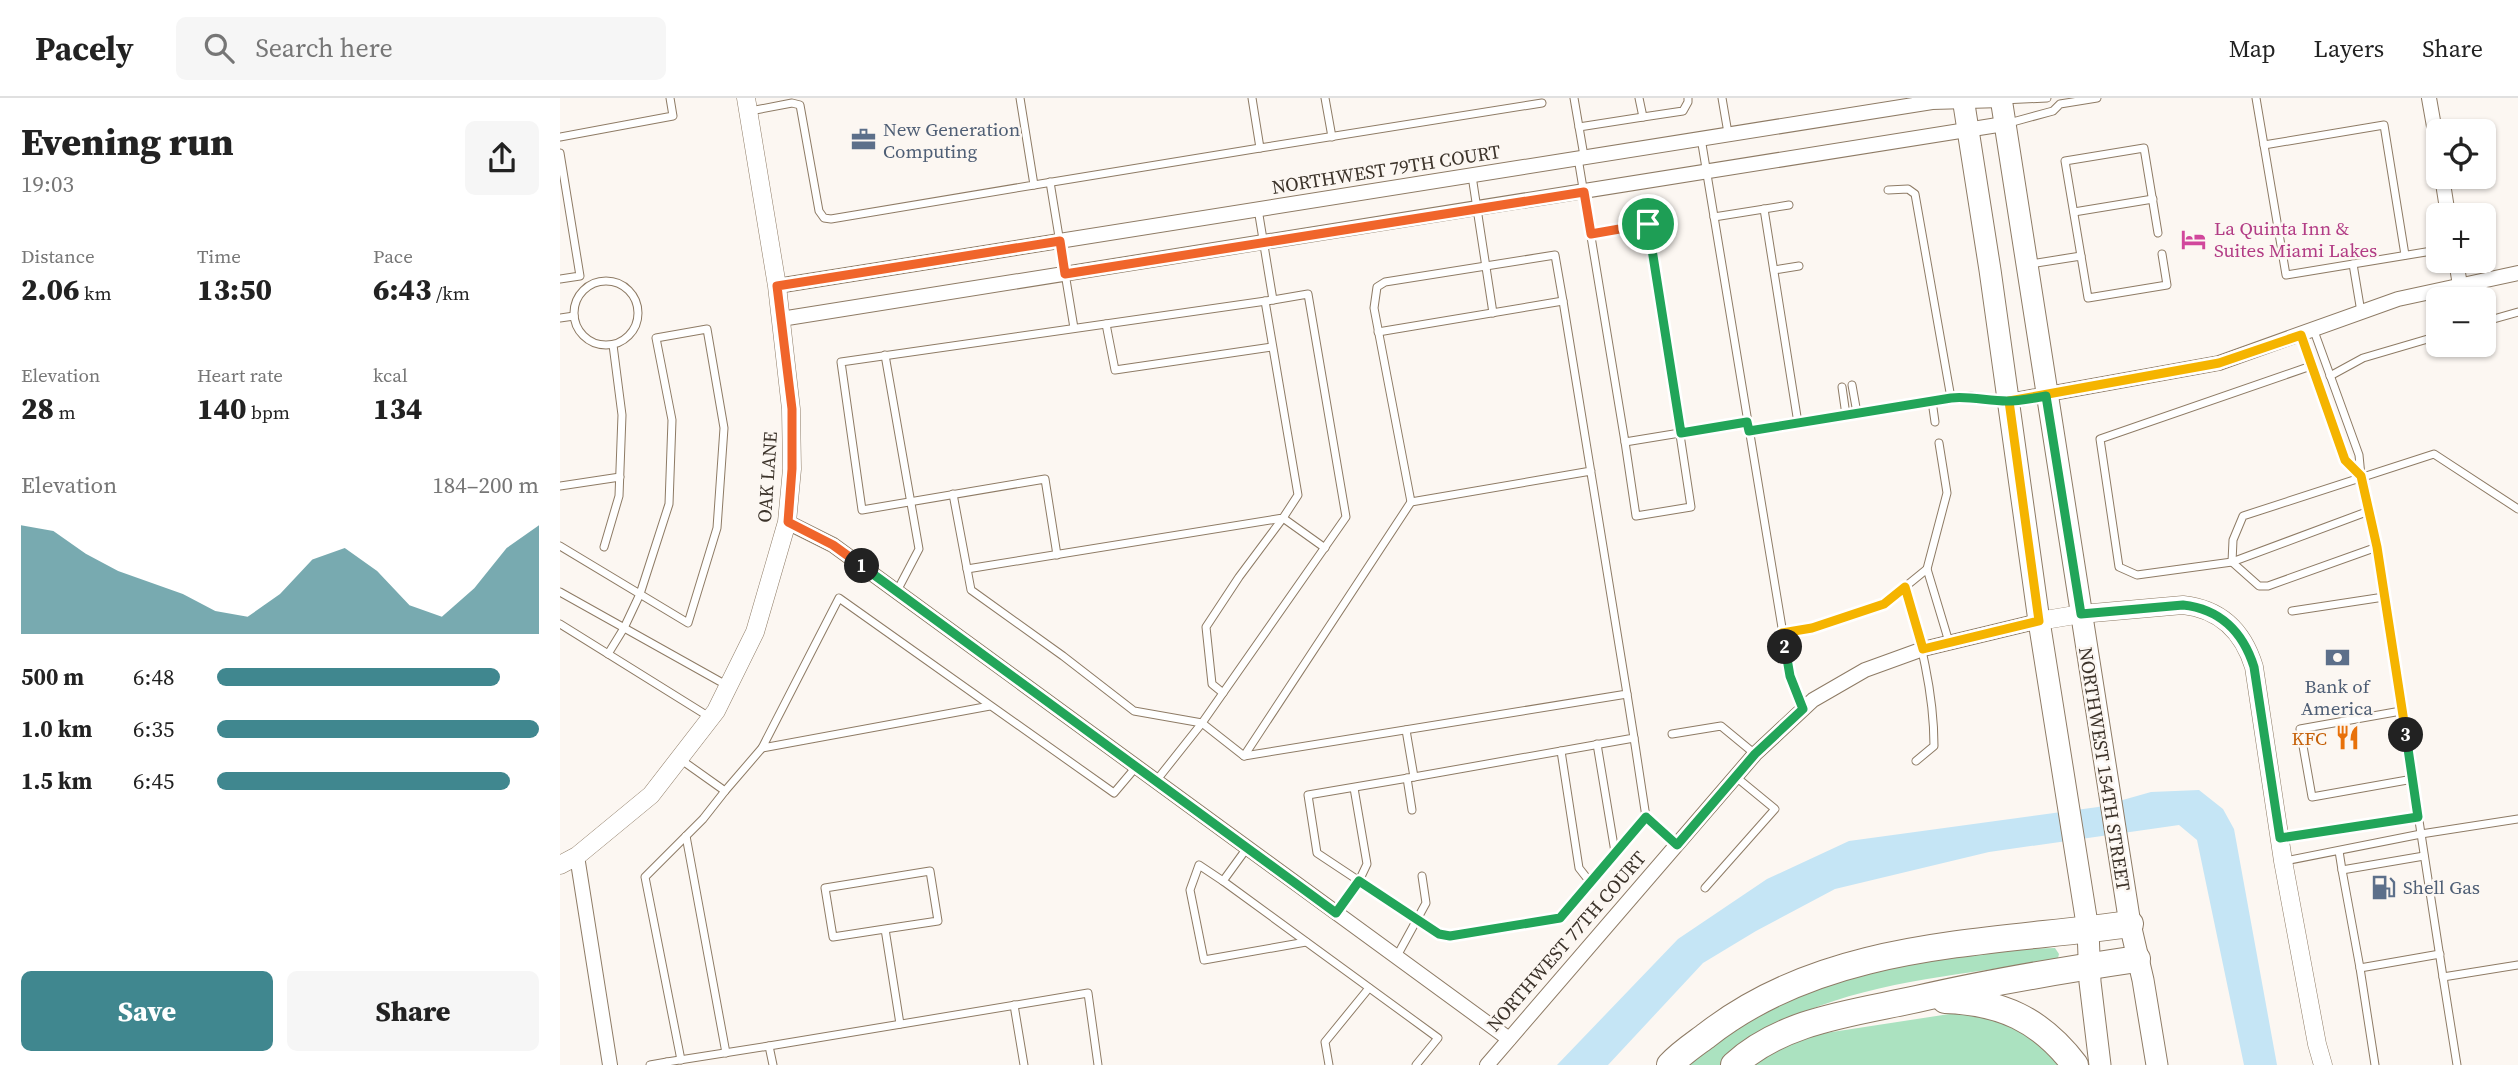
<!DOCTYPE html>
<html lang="en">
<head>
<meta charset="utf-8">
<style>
  :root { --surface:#fff; --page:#f6f6f6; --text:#222; --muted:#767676; --line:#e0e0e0; --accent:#40878f }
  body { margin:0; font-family:"Source Serif 4",serif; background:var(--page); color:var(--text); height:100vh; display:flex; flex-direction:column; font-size:26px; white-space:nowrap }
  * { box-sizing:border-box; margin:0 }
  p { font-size:23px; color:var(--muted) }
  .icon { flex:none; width:38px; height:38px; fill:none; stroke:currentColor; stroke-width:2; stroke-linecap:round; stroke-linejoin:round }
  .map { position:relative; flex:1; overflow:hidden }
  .drawer { display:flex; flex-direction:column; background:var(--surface); width:560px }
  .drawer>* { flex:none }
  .fabs { position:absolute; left:1866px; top:21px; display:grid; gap:14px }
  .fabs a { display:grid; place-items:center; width:70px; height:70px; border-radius:10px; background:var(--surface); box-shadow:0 2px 5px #0004; font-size:35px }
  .pin { position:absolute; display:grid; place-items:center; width:60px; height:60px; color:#fff; margin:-30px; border:4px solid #fff; border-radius:50%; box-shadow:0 2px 7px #0007 }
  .km { position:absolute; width:35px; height:35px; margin:-18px; border-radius:50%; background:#222; color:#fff; font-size:19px; line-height:35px; text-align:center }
  .round { display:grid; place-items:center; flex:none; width:74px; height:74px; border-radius:10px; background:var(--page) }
  .summary { display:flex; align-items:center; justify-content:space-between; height:119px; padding:0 21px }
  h1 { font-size:38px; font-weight:800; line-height:52px }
  .metrics { display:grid; grid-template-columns:repeat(3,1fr); gap:10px; height:119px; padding:7px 21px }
  .metrics div { display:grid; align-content:center }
  .metrics b { font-size:30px; font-weight:800 }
  .metrics small { font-size:19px; font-weight:400 }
  .metrics p { font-size:19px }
  .chart { height:196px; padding:14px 21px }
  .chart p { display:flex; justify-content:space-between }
  .chart svg { width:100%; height:126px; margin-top:7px; fill:var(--accent); opacity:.7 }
  .primary-button { display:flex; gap:14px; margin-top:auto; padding:14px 21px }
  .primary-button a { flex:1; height:80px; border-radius:10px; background:var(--accent); color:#fff; font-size:28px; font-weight:800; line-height:80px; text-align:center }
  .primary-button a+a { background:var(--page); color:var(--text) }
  ul { padding:0 21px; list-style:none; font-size:23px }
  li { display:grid; grid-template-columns:112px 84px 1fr; align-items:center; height:52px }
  li i { height:18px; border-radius:9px; background:var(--accent) }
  header { display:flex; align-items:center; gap:42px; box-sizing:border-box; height:98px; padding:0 35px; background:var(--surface); border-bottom:2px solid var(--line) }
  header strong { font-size:33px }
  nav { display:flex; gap:38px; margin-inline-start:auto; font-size:24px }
  .search { width:490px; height:63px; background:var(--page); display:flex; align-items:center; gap:18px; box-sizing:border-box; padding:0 24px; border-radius:10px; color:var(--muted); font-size:26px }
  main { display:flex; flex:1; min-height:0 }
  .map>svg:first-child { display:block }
  .green { fill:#abe2c0 }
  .water { fill:#c5e5f5 }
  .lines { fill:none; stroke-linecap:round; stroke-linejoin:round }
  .service-casing { stroke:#8e7b65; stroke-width:9 }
  .minor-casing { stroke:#8e7b65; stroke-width:16 }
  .tertiary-casing { stroke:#8e7b65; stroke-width:19 }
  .secondary-casing { stroke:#8e7b65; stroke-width:23 }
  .motorway-casing { stroke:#8e7b65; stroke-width:28 }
  .service { stroke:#fff; stroke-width:7 }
  .minor { stroke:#fff; stroke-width:14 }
  .tertiary { stroke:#fff; stroke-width:18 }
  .secondary { stroke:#fff; stroke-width:21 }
  .motorway { stroke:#fff; stroke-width:26 }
  .split-1-casing { stroke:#fff; stroke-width:14 }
  .split-2-casing { stroke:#fff; stroke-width:14 }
  .split-3-casing { stroke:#fff; stroke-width:14 }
  .split-4-casing { stroke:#fff; stroke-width:14 }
  .split-1 { stroke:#f0652b; stroke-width:9 }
  .split-2 { stroke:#22a559; stroke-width:9 }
  .split-3 { stroke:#f5b400; stroke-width:9 }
  .split-4 { stroke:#22a559; stroke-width:9 }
  .labels { text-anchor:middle; stroke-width:5; stroke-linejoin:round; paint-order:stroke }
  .service-label { font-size:19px; fill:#4e5e75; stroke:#fcf7f2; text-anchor:start }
  .street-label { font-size:19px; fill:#3c332a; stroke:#fcf7f2 }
  .hotel-label { font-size:19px; fill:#b23c85; stroke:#fcf7f2; text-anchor:start }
  .food-label { font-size:19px; fill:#c56008; stroke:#fcf7f2; text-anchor:end }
</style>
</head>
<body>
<header>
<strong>Pacely</strong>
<div class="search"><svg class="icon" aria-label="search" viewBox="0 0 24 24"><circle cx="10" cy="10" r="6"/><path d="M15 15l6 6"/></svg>Search here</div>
<nav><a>Map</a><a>Layers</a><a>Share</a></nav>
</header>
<main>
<section class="drawer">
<div class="summary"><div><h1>Evening run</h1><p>19:03</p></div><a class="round"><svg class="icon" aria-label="share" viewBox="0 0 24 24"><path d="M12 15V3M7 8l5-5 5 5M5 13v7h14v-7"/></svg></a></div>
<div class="metrics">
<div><p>Distance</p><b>2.06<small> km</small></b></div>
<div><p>Time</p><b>13:50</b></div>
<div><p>Pace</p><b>6:43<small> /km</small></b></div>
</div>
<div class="metrics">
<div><p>Elevation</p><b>28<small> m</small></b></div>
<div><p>Heart rate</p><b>140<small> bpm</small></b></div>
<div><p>kcal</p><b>134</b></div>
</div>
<div class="chart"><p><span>Elevation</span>184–200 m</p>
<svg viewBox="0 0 160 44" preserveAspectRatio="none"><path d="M0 44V6L10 8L20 16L30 22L40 26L50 30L60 36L70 38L80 30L90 18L100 14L110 22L120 34L130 38L140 28L150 14L160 6V44z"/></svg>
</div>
<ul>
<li><b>500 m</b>6:48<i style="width:88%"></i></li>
<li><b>1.0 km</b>6:35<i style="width:100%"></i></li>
<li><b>1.5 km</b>6:45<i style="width:91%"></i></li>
</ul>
<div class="primary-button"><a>Save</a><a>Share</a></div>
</section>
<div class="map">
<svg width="1958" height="967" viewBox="0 0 1958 967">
  <rect width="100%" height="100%" fill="#fcf7f2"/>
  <!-- green -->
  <g class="green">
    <path d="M1495,850L1499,856L1498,860L1489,863C1377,881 1248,886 1160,967H1129L1189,921L1270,882L1343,867L1460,851Z"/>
    <path d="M1396,915C1445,915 1469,938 1505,967H1189L1232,944L1259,936Z"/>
  </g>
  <!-- water -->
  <polygon class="water" points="1639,692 1663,711 1674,731 1717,967 1684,967 1637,742 1619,727 1429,754 1275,791 1196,833 1143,865 1048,967 997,967 1118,841 1207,781 1289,743 1538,709 1591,694"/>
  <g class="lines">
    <defs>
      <g id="service">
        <polyline points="692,0 700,50 982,5"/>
        <polyline points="765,0 772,39"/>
        <polyline points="1014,0 1019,29"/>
        <polyline points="1079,0 1083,19 1123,13 1128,4 1128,0"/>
        <polyline points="1162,0 1168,35"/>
        <polyline points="1696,0 1726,177 1878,152"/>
        <polyline points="1442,2 1487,0"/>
        <polyline points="190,13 232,5 240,7 259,113 264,120 271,121 474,87 460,0"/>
        <polyline points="1449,25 1493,13 1500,6 1537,0"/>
        <polyline points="0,39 113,18 110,0"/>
        <polyline points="1141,40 1230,578 1243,610"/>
        <polyline points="1704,47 1824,27 1845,157"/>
        <polyline points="0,55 20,178 0,181"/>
        <polyline points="1024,58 1019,29 1083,19"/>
        <polyline points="1018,60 1065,344 1187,324"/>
        <polyline points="912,78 933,215"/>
        <polyline points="490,84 514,230"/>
        <polyline points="474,87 700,50"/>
        <polyline points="1328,92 1348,91 1355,96 1391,300"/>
        <polyline points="1204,111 1238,325"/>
        <polyline points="1514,114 1593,101"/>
        <polyline points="1154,119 1229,107"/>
        <polyline points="1031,136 1088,126 1131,409 1076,418 1065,344"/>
        <polyline points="1521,158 1505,63 1584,50 1598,135"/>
        <polyline points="1470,166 1521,158 1528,200 1607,187 1602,156"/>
        <polyline points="1793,166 1801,214"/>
        <polyline points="1214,172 1239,168"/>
        <circle cx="46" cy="215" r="32"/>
        <polyline points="0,220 14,218"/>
        <polyline points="1923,224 1958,214"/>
        <polyline points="546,226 555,272 712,249"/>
        <polyline points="1754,233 1799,357 1801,378 1817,449 1883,879"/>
        <polyline points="818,234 1003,203"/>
        <polyline points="1741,237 1785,362 1801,378"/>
        <polyline points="325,257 359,451 337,493"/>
        <polyline points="1751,268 1540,341 1559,469 1577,477 1672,464 1809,413"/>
        <polyline points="1770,278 1803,260 1878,238"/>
        <polyline points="1292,287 1297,315"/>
        <polyline points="1282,289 1286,317"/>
        <polyline points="1372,303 1375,324"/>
        <polyline points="1189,333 1391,300 1410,298 1447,303"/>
        <polyline points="1379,345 1387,395 1367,471 1389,544"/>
        <polyline points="0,388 60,379"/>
        <polyline points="393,396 411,492 503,558 574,613 642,625 684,658 1067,596 1003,203 995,157 825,184 817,189 814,210 851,404 1031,373"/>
        <polyline points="0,448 128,525 157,430 164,330 147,231 96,240 112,322 109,406 80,496 64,530 48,556"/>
        <polyline points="44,449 59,398 62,317 53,247"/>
        <polyline points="497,457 485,381 302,412 281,264 713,202"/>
        <polyline points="1672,464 1673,442 1683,418 1874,356 1958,411"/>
        <polyline points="1672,464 1699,488 1708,488 1817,449"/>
        <polyline points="407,471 723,420 738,397 705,203"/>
        <path d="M1345,489C1360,541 1374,593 1374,648L1356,663"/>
        <polyline points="0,494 168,588"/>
        <polyline points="1732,513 1824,499"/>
        <polyline points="0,526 151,620"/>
        <polyline points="1222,535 1252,530 1324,506 1367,471"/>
        <polyline points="663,595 652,586 646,529 679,479 723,420 765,450"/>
        <polyline points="430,608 202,650 279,500 554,695 576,669"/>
        <polyline points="1841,613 1740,631 1752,699 1853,681"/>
        <polyline points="846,632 854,679 1074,640 1067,596"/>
        <polyline points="1112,636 1161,628 1195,656"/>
        <polyline points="1074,640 1086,719"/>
        <polyline points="1037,646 1055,754"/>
        <polyline points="1001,653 1019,770 1030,784"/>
        <polyline points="684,658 851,404"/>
        <polyline points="120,661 165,693 143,721 85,779 121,962"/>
        <polyline points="854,679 748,697 757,755 879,836 890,838 1000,820 1086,719 1116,747"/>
        <polyline points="847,680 852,712"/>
        <polyline points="596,683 642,625 786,419 748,196 713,202 698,111"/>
        <polyline points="165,693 202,650"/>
        <polyline points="126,738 166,955"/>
        <polyline points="1721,739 1858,719"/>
        <polyline points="687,750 663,783 878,940 856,967"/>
        <polyline points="1779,753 1782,772"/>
        <polyline points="1864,758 1782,772 1800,870 1880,856"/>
        <polyline points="1725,763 1861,736 1958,721"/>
        <polyline points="663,783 639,767 630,792 644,862 746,844"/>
        <polyline points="1145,790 1215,711 1176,679"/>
        <polyline points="776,815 799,783 807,766 794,690"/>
        <polyline points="325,831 273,839 265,790 370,773 378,823 325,831 340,926"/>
        <polyline points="837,858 866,805 862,778"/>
        <polyline points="1800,870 1815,967"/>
        <polyline points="454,907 464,967"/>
        <polyline points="90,967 107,964"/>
        <polyline points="107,967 107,964 209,948"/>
        <polyline points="213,967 209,948 528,895 538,967"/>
        <polyline points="769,967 765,944 809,890"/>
        <polyline points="1897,967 1883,879 1958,867"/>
      </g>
      <g id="minor">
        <polyline points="1869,0 1878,51"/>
        <polyline points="1882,79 1888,117"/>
        <polyline points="1896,163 1900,187"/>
        <polyline points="217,188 1372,4 1442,2"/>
        <polyline points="221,221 1444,26"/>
        <polyline points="1449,303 1659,265 1838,201 1958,175"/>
        <polyline points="227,424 273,447 949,941"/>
        <polyline points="17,758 50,967"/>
        <polyline points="927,967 1195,656 1253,602 1305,572 1363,551 1479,523"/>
      </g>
      <g id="tertiary">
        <path d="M1479,523L1521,516L1623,507C1660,511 1683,533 1694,569L1723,763L1757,946L1763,967"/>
        <polyline points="0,767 17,758 91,697 156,613 195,534 227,424 232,371 231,311 217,188 186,0"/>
      </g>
      <g id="secondary">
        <polyline points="1403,0 1430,172 1479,523 1528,832 1530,884 1540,967"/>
        <polyline points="1441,0 1570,826 1583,882 1597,967"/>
      </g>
      <g id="motorway">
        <path d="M1385,902C1441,904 1480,921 1515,967"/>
        <path d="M1110,967C1121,955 1135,946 1147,937C1267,843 1426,846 1570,826"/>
        <path d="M1174,967C1223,922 1294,915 1357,901C1430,884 1503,872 1577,861"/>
      </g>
    </defs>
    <!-- service casing -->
    <use href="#service" class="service-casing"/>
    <!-- minor casing -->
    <use href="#minor" class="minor-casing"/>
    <!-- tertiary casing -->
    <use href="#tertiary" class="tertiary-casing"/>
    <!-- secondary casing -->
    <use href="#secondary" class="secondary-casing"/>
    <!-- motorway casing -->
    <use href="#motorway" class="motorway-casing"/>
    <!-- service -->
    <use href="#service" class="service"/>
    <!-- minor -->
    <use href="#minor" class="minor"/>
    <!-- tertiary -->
    <use href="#tertiary" class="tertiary"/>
    <!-- secondary -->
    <use href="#secondary" class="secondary"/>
    <!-- motorway -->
    <use href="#motorway" class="motorway"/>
  </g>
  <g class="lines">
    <defs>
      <polyline id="split-1" points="302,468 273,447 228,424 232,371 232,311 217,188 500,143 505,176 1024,94 1031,136 1088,126"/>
      <polyline id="split-2" points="302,468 776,815 799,783 879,836 890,838 1000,820 1086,719 1117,747 1195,656 1243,611 1230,578 1225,549"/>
      <polyline id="split-3" points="1225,549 1222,535 1252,530 1324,506 1345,489 1363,551 1479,523 1449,303 1659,265 1741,237 1785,362 1801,378 1817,449 1846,637"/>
      <path id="split-4" d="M1088,126L1121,335L1187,324L1189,333L1391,300C1410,298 1428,303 1447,303C1460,303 1474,300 1486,298L1521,516L1623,507C1660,511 1683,534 1694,569L1720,740L1858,719L1846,637"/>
    </defs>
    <!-- split-1 casing -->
    <use href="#split-1" class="split-1-casing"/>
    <!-- split-2 casing -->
    <use href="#split-2" class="split-2-casing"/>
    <!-- split-3 casing -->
    <use href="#split-3" class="split-3-casing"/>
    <!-- split-4 casing -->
    <use href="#split-4" class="split-4-casing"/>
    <!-- split-1 -->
    <use href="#split-1" class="split-1"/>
    <!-- split-2 -->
    <use href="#split-2" class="split-2"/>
    <!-- split-3 -->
    <use href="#split-3" class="split-3"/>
    <!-- split-4 -->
    <use href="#split-4" class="split-4"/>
  </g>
  <!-- icons -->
  <defs>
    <symbol id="office-bare" viewBox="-9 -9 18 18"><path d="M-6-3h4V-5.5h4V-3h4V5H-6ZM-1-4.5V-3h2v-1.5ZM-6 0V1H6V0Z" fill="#5c6f8a" stroke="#fcf7f2" stroke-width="2.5" paint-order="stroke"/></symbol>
    <symbol id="hotel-bare" viewBox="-9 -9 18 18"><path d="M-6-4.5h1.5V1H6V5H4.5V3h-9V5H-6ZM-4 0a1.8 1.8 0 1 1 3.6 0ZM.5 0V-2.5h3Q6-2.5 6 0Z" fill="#d1479c" stroke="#fcf7f2" stroke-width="2.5" paint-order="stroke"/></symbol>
    <symbol id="bank-bare" viewBox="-9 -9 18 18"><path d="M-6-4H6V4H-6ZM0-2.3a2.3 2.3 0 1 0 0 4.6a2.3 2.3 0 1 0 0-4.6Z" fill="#5c6f8a" stroke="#fcf7f2" stroke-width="2.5" paint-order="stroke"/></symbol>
    <symbol id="restaurant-bare" viewBox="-9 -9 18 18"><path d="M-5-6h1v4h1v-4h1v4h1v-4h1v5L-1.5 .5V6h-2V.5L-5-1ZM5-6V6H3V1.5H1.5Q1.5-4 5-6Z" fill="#e8710a" stroke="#fcf7f2" stroke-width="2.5" paint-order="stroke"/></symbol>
    <symbol id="fuel-bare" viewBox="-9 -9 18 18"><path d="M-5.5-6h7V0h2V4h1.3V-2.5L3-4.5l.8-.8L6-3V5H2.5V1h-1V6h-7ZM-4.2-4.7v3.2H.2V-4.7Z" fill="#5c6f8a" stroke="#fcf7f2" stroke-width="2.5" paint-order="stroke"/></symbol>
  </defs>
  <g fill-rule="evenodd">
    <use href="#office-bare" x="286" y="24" width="35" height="35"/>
    <use href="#hotel-bare" x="1616" y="124" width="35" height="35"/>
    <use href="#bank-bare" x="1760" y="542" width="35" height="35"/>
    <use href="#restaurant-bare" x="1770" y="622" width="35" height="35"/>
    <use href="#fuel-bare" x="1806" y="772" width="35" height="35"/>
  </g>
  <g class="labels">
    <!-- service labels -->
    <g class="service-label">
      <text x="323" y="38">New Generation<tspan x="323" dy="22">Computing</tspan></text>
      <text x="1777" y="595" text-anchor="middle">Bank of<tspan x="1777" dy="22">America</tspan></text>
      <text x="1843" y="796">Shell Gas</text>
    </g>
    <!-- street labels -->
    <g class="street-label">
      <text transform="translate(826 71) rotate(-9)" y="7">NORTHWEST 79TH COURT</text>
      <text transform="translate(207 379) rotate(-86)" y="7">OAK LANE</text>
      <text transform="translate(1545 671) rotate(81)" y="7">NORTHWEST 154TH STREET</text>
      <text transform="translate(1006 843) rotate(-49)" y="7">NORTHWEST 77TH COURT</text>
    </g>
    <!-- hotel labels -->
    <g class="hotel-label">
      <text x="1654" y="137">La Quinta Inn &amp;<tspan x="1654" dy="22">Suites Miami Lakes</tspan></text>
    </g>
    <!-- food labels -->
    <g class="food-label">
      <text x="1767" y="647">KFC</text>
    </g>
  </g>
</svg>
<div class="fabs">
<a><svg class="icon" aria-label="locate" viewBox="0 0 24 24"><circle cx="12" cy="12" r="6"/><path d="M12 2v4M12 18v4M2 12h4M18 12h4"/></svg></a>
<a>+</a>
<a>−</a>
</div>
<div class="pin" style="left:1088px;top:126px;background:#1e9e55"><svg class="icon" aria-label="arrive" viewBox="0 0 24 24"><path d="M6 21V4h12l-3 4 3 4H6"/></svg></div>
<b class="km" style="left:302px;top:468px">1</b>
<b class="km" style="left:1225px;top:549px">2</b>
<b class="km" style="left:1846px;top:637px">3</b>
</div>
</main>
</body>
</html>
